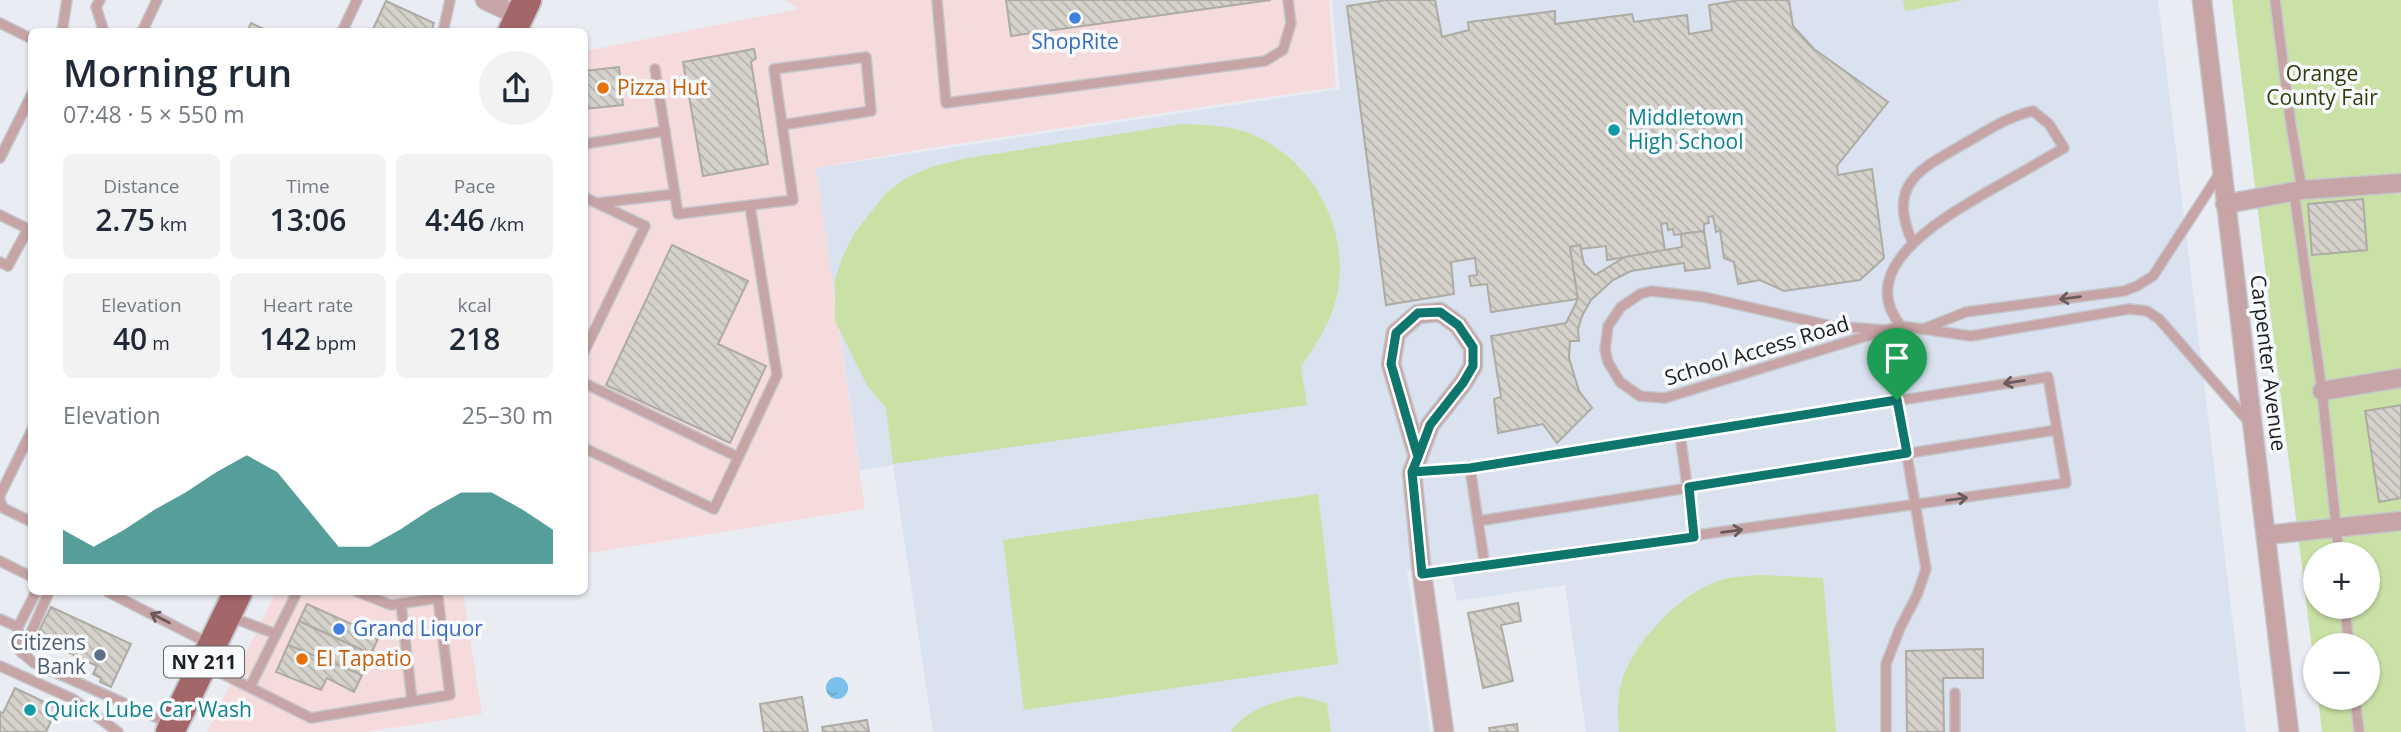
<!DOCTYPE html>
<html lang="en">
<head>
<meta charset="utf-8">
<style>
  :root { --surface:#fff; --page:#f2f2f3; --text:#1f2937; --muted:#747a83; --accent:#0f766e }
  body { margin:0; font-family:"Open Sans",sans-serif; background:var(--page); color:var(--text); height:100vh; display:flex; flex-direction:column; font-size:26px; white-space:nowrap }
  * { box-sizing:border-box; margin:0 }
  p { font-size:23px; color:var(--muted) }
  .icon { flex:none; width:38px; height:38px; fill:none; stroke:currentColor; stroke-width:2; stroke-linecap:round; stroke-linejoin:round }
  .map { position:relative; flex:1; overflow:hidden }
  .sheet { position:absolute; left:28px; top:28px; width:560px; height:567px; display:flex; flex-direction:column; background:var(--surface); border-radius:10px; box-shadow:0 2px 5px #0004 }
  .sheet>* { flex:none }
  .controls { position:absolute; left:2303px; top:542px; display:grid; gap:14px }
  .controls a { display:grid; place-items:center; width:77px; height:77px; border-radius:50%; background:var(--surface); box-shadow:0 2px 5px #0004; font-size:35px }
  .pin { position:absolute; display:grid; place-items:center; width:60px; height:60px; color:#fff; margin:-72px -30px; border-radius:50% 50% 50% 0; rotate:-45deg; box-shadow:0 0 7px #0007 }
  .pin .icon { rotate:45deg }
  .round { display:grid; place-items:center; flex:none; width:74px; height:74px; border-radius:37px; background:var(--page) }
  .head { display:flex; align-items:center; justify-content:space-between; height:119px; padding:0 35px }
  h1 { font-size:38px; font-weight:600; line-height:52px }
  .metrics { display:grid; grid-template-columns:repeat(3,1fr); gap:10px; height:119px; padding:7px 35px }
  .metrics div { display:grid; align-content:center; border-radius:10px; background:var(--page); text-align:center }
  .metrics b { font-size:30px; font-weight:600 }
  .metrics small { font-size:19px; font-weight:400 }
  .metrics p { font-size:19px }
  .chart { height:196px; padding:14px 35px }
  .chart p { display:flex; justify-content:space-between }
  .chart svg { width:100%; height:126px; margin-top:7px; fill:var(--accent); opacity:.7 }
  .map>svg:first-child { display:block }
  .commercial { fill:#f6dbdd }
  .built { fill:#d9e2ee }
  .green { fill:#c9e1a4; fill-rule:evenodd }
  .water { fill:url(#water-ripples) }
  .building { fill:url(#building-back-hatch); stroke:#aeaba5; stroke-width:2 }
  .lines { fill:none; stroke-linecap:round; stroke-linejoin:round }
  .service-casing { stroke:#c4c8cd; stroke-width:12 }
  .minor-casing { stroke:#c4c8cd; stroke-width:21 }
  .primary-casing { stroke:#c4c8cd; stroke-width:32 }
  .service { stroke:#c7a4a5; stroke-width:9 }
  .minor { stroke:#c7a4a5; stroke-width:18 }
  .primary { stroke:#a36669; stroke-width:28 }
  .oneway { stroke:#695a5c }
  .route-casing { stroke:#fff; stroke-width:14 }
  .route { stroke:#0f766e; stroke-width:9 }
  .shop-dot { fill:#3f7fe0; stroke:#f8fafe; stroke-width:2.5 }
  .food-dot { fill:#e8710a; stroke:#f8fafe; stroke-width:2.5 }
  .culture-dot { fill:#0f9aa8; stroke:#f8fafe; stroke-width:2.5 }
  .service-dot { fill:#5c6f8a; stroke:#f8fafe; stroke-width:2.5 }
  .labels { text-anchor:middle; stroke-width:7; stroke-linejoin:round; paint-order:stroke }
  .shield { fill:#f8fafe; stroke:#5e6063; stroke-width:2 }
  .shield-label { font-size:19px; font-weight:bold; fill:#1c1e20 }
  .shop-label { font-size:21px; fill:#366cbe; stroke:#f8fafe }
  .park-label { font-size:21px; fill:#2e3d0c; stroke:#f8fafe }
  .food-label { font-size:21px; fill:#c56008; stroke:#f8fafe; text-anchor:start }
  .culture-label { font-size:21px; fill:#0d838f; stroke:#f8fafe; text-anchor:start }
  .street-label { font-size:21px; fill:#1c1e20; stroke:#f8fafe }
  .service-label { font-size:21px; fill:#4e5e75; stroke:#f8fafe; text-anchor:end }
</style>
</head>
<body>
<div class="map">
<svg width="2401" height="732" viewBox="0 0 2401 732">
  <defs>
    <pattern id="water-ripples" width="26" height="14" patternUnits="userSpaceOnUse" patternTransform="scale(1.75)"><rect width="26" height="14" fill="#7ac0eb"/><path d="M2 4q2-2 4 0t4 0M15 11q2-2 4 0t4 0" fill="none" stroke="#69a5c9"/></pattern>
    <pattern id="building-back-hatch" width="6" height="6" patternUnits="userSpaceOnUse" patternTransform="scale(1.75)"><rect width="6" height="6" fill="#d5d1cb"/><path d="M-1 5l2 2M0 0l6 6M5-1l2 2" fill="none" stroke="#b6b3ae"/></pattern>
  </defs>
  <rect width="100%" height="100%" fill="#e9edf3"/>
  <!-- commercial -->
  <g class="commercial">
    <polygon points="785,0 1329,0 1336,87 917,150 816,168 865,509 585,554 585,51 799,9"/>
    <polygon points="276,592 463,592 482,714 366,732 207,732"/>
  </g>
  <!-- built -->
  <polygon class="built" points="1332,0 2158,0 2246,732 1586,732 1565,585 1457,601 1450,565 1407,571 1430,732 933,732 893,465 860,470 816,168 1340,89"/>
  <!-- green -->
  <g class="green">
    <polygon points="1903,0 1964,0 1905,11"/>
    <path d="M2232,0H2401V732H2322L2318,698H2368V646H2315V673ZM2315,555H2368V607H2315Z"/>
    <path d="M1182,124C1203,125 1226,125 1246,132C1309,155 1349,224 1338,290C1333,319 1317,343 1301,367L1307,405L893,464L886,408L868,387L835,321V280L842,258L854,234L885,194L906,178L931,167L963,159Z"/>
    <polygon points="1318,494 1338,664 1024,710 1003,540"/>
    <path d="M1761,575L1823,578L1836,732H1619C1618,717 1617,698 1621,684C1633,641 1685,587 1729,578C1739,576 1750,576 1761,575Z"/>
    <path d="M1299,696L1327,703L1331,732H1230C1248,708 1272,703 1299,696Z"/>
  </g>
  <!-- water -->
  <circle class="water" cx="837" cy="688" r="11"/>
  <!-- building -->
  <g class="building">
    <polygon points="1006,0 1271,0 1011,36"/>
    <polygon points="1387,0 1435,0 1442,37 1469,30 1468,22 1555,11 1555,24 1632,14 1634,22 1687,15 1689,34 1712,30 1709,5 1740,0 1789,0 1793,26 1814,49 1888,102 1837,166 1838,175 1872,169 1884,258 1860,280 1784,291 1760,280 1738,284 1734,262 1724,258 1720,230 1716,232 1713,216 1708,217 1709,223 1704,224 1704,231 1674,235 1673,229 1668,230 1667,223 1661,224 1665,251 1607,260 1606,246 1581,249 1580,245 1570,247 1578,299 1491,312 1487,284 1471,286 1469,276 1477,275 1475,258 1451,262 1454,294 1386,305 1347,6"/>
    <polygon points="386,1 434,23 431,32 378,32 373,29"/>
    <polygon points="251,23 270,32 247,32"/>
    <polygon points="754,49 756,58 751,62 768,164 703,176 683,62"/>
    <polygon points="619,67 623,105 584,109 584,71"/>
    <polygon points="2363,199 2367,250 2312,255 2308,204"/>
    <polygon points="1704,231 1710,268 1685,271 1684,263 1631,271 1613,280 1591,300 1582,316 1578,329 1579,341 1570,341 1569,358 1579,391 1592,408 1557,443 1543,424 1498,433 1494,399 1501,397 1491,336 1566,323 1578,299 1570,247 1580,245 1584,264 1595,275 1625,257 1682,247 1681,234"/>
    <polygon points="672,245 748,281 718,344 766,366 730,443 606,385"/>
    <polygon points="2401,405 2401,498 2379,502 2365,411"/>
    <polygon points="1518,603 1521,621 1501,625 1513,681 1483,688 1468,613"/>
    <polygon points="307,604 369,632 372,628 382,630 371,654 299,621"/>
    <polygon points="51,607 131,644 111,687 100,682 101,678 93,674 97,666 36,637"/>
    <polygon points="299,621 371,654 362,675 288,645"/>
    <polygon points="288,645 362,675 354,692 327,678 321,690 276,672"/>
    <polygon points="1983,649 1983,678 1943,678 1944,732 1907,732 1906,651"/>
    <polygon points="15,688 57,708 46,732 0,732 0,712 3,713"/>
    <polygon points="802,697 808,732 764,732 760,704"/>
    <polygon points="867,720 869,732 823,732 822,727"/>
    <polygon points="1517,724 1518,732 1490,732 1489,728"/>
  </g>
  <g class="lines">
    <defs>
      <g id="service">
        <polyline points="100,0 96,7 104,32"/>
        <polyline points="937,0 946,103 1265,61 1283,50 1291,23 1288,0"/>
        <polyline points="2275,0 2291,125 2302,190"/>
        <polyline points="0,23 32,39"/>
        <polyline points="62,32 67,0"/>
        <polyline points="142,32 157,0"/>
        <polyline points="342,32 357,0"/>
        <polyline points="443,32 450,0"/>
        <polyline points="655,69 678,214 793,200 774,69 866,57 871,111 782,125"/>
        <polyline points="584,144 665,131"/>
        <polyline points="0,158 32,94"/>
        <polyline points="2294,192 2322,391 2339,555"/>
        <polyline points="584,197 645,226 584,352"/>
        <polyline points="598,203 675,194"/>
        <polyline points="0,215 28,229 8,266 0,262"/>
        <path d="M1901,326C1851,265 1952,213 1994,188C2018,175 2041,161 2064,148L2049,124L2033,111C2009,116 1990,129 1969,141C1924,167 1884,182 1913,243"/>
        <polyline points="1923,329 1966,312 2124,291 2137,286 2153,276 2220,173"/>
        <polyline points="584,383 738,457"/>
        <polyline points="1680,434 1694,537"/>
        <polyline points="584,448 714,509 777,375 750,206"/>
        <polyline points="1470,468 1485,567"/>
        <polyline points="1412,473 1470,468 2048,377 2066,483 1422,574"/>
        <polyline points="0,495 32,430"/>
        <polyline points="0,500 3,508 32,522"/>
        <polyline points="1478,521 2056,430"/>
        <polyline points="0,561 32,577"/>
        <polyline points="36,592 18,627 20,651 34,663 171,724"/>
        <polyline points="108,592 208,643"/>
        <polyline points="401,604 412,701"/>
        <polyline points="2345,607 2349,646"/>
        <polyline points="228,616 276,634"/>
        <polyline points="0,619 18,627"/>
        <polyline points="22,653 49,592"/>
        <polyline points="205,665 311,718 450,695 438,598 391,605 358,592"/>
        <polyline points="0,666 73,699 118,732"/>
        <polyline points="250,687 297,592"/>
        <polyline points="2355,698 2359,732"/>
        <polyline points="1886,732 1886,664 1900,628 1917,595 1926,569 1886,330 1665,398 1640,396 1620,382 1608,362 1605,350 1608,326 1621,307 1640,294 1651,291 1704,297 1832,326 1886,330 1901,326 1971,336 2129,309 2147,311 2159,319 2249,422"/>
        <polyline points="1955,732 1955,693"/>
      </g>
      <g id="minor">
        <polyline points="485,0 519,16"/>
        <polyline points="2202,0 2289,732"/>
        <polyline points="2225,204 2302,190 2401,183"/>
        <polyline points="2322,391 2401,378"/>
        <polyline points="1418,457 1391,364 1396,333 1418,314 1440,312 1458,325 1473,347 1473,366 1463,383 1430,425 1412,473 1422,574 1444,732"/>
        <polyline points="2266,535 2401,521"/>
      </g>
      <g id="primary">
        <polyline points="512,32 527,0"/>
        <polyline points="170,732 238,592"/>
      </g>
    </defs>
    <!-- service casing -->
    <use href="#service" class="service-casing"/>
    <!-- minor casing -->
    <use href="#minor" class="minor-casing"/>
    <!-- primary casing -->
    <use href="#primary" class="primary-casing"/>
    <!-- service -->
    <use href="#service" class="service"/>
    <!-- minor -->
    <use href="#minor" class="minor"/>
    <!-- primary -->
    <use href="#primary" class="primary"/>
  </g>
  <!-- one-way arrows -->
  <defs><path id="oneway-shaft" d="M-6 0H5M1.5-3L5.5 0L1.5 3" fill="none" stroke-width="1.6" stroke-linecap="round" stroke-linejoin="round" transform="scale(1.75)"/></defs>
  <g class="oneway">
    <use href="#oneway-shaft" transform="translate(2070 298) rotate(173)"/>
    <use href="#oneway-shaft" transform="translate(2014 382) rotate(171)"/>
    <use href="#oneway-shaft" transform="translate(1957 499) rotate(-8)"/>
    <use href="#oneway-shaft" transform="translate(1732 531) rotate(-8)"/>
    <use href="#oneway-shaft" transform="translate(160 618) rotate(-153)"/>
  </g>
  <g class="lines">
    <defs>
      <polyline id="route" points="1897,400 1470,468 1412,472 1418,457 1391,364 1396,333 1418,313 1440,312 1458,325 1473,347 1473,366 1463,383 1430,425 1418,457 1412,472 1422,574 1694,537 1689,487 1907,453 1897,400"/>
    </defs>
    <!-- route casing -->
    <use href="#route" class="route-casing"/>
    <!-- route -->
    <use href="#route" class="route"/>
  </g>
  <!-- markers -->
  <g class="shop-dot">
    <circle cx="1075" cy="18" r="7"/>
    <circle cx="339" cy="629" r="7"/>
  </g>
  <g class="food-dot">
    <circle cx="603" cy="88" r="7"/>
    <circle cx="302" cy="659" r="7"/>
  </g>
  <g class="culture-dot">
    <circle cx="1614" cy="130" r="7"/>
    <circle cx="30" cy="710" r="7"/>
  </g>
  <circle class="service-dot" cx="100" cy="655" r="7"/>
  <g class="labels">
    <!-- shield labels -->
    <rect class="shield" x="164" y="646.5" width="80" height="31" rx="5"/>
    <g class="shield-label">
      <text x="204" y="669">NY 211</text>
    </g>
    <!-- shop labels -->
    <g class="shop-label">
      <text x="1075" y="49">ShopRite</text>
      <text x="353" y="636" text-anchor="start">Grand Liquor</text>
    </g>
    <!-- park labels -->
    <g class="park-label">
      <text x="2322" y="81">Orange<tspan x="2322" dy="24">County Fair</tspan></text>
    </g>
    <!-- food labels -->
    <g class="food-label">
      <text x="617" y="95">Pizza Hut</text>
      <text x="316" y="666">El Tapatio</text>
    </g>
    <!-- culture labels -->
    <g class="culture-label">
      <text x="1628" y="125">Middletown<tspan x="1628" dy="24">High School</tspan></text>
      <text x="44" y="717">Quick Lube Car Wash</text>
    </g>
    <!-- street labels -->
    <g class="street-label">
      <text transform="translate(1757 351) rotate(-17)" y="7">School Access Road</text>
      <text transform="translate(2268 363) rotate(83)" y="7">Carpenter Avenue</text>
    </g>
    <!-- service labels -->
    <g class="service-label">
      <text x="86" y="650">Citizens<tspan x="86" dy="24">Bank</tspan></text>
    </g>
  </g>
</svg>
<div class="controls">
<a>+</a>
<a>−</a>
</div>
<div class="pin" style="left:1897px;top:400px;background:#1e9e55"><svg class="icon" aria-label="arrive" viewBox="0 0 24 24"><path d="M6 21V4h12l-3 4 3 4H6"/></svg></div>
<section class="sheet">
<div class="head"><div><h1>Morning run</h1><p>07:48 · 5 × 550 m</p></div><a class="round"><svg class="icon" aria-label="share" viewBox="0 0 24 24"><path d="M12 15V3M7 8l5-5 5 5M5 13v7h14v-7"/></svg></a></div>
<div class="metrics">
<div><p>Distance</p><b>2.75<small> km</small></b></div>
<div><p>Time</p><b>13:06</b></div>
<div><p>Pace</p><b>4:46<small> /km</small></b></div>
</div>
<div class="metrics">
<div><p>Elevation</p><b>40<small> m</small></b></div>
<div><p>Heart rate</p><b>142<small> bpm</small></b></div>
<div><p>kcal</p><b>218</b></div>
</div>
<div class="chart"><p><span>Elevation</span>25–30 m</p>
<svg viewBox="0 0 160 44" preserveAspectRatio="none"><path d="M0 44V32L10 38L20 32L30 25L40 19L50 12L60 6L70 12L80 25L90 38L100 38L110 32L120 25L130 19L140 19L150 25L160 32V44z"/></svg>
</div>
</section>
</div>
</body>
</html>
